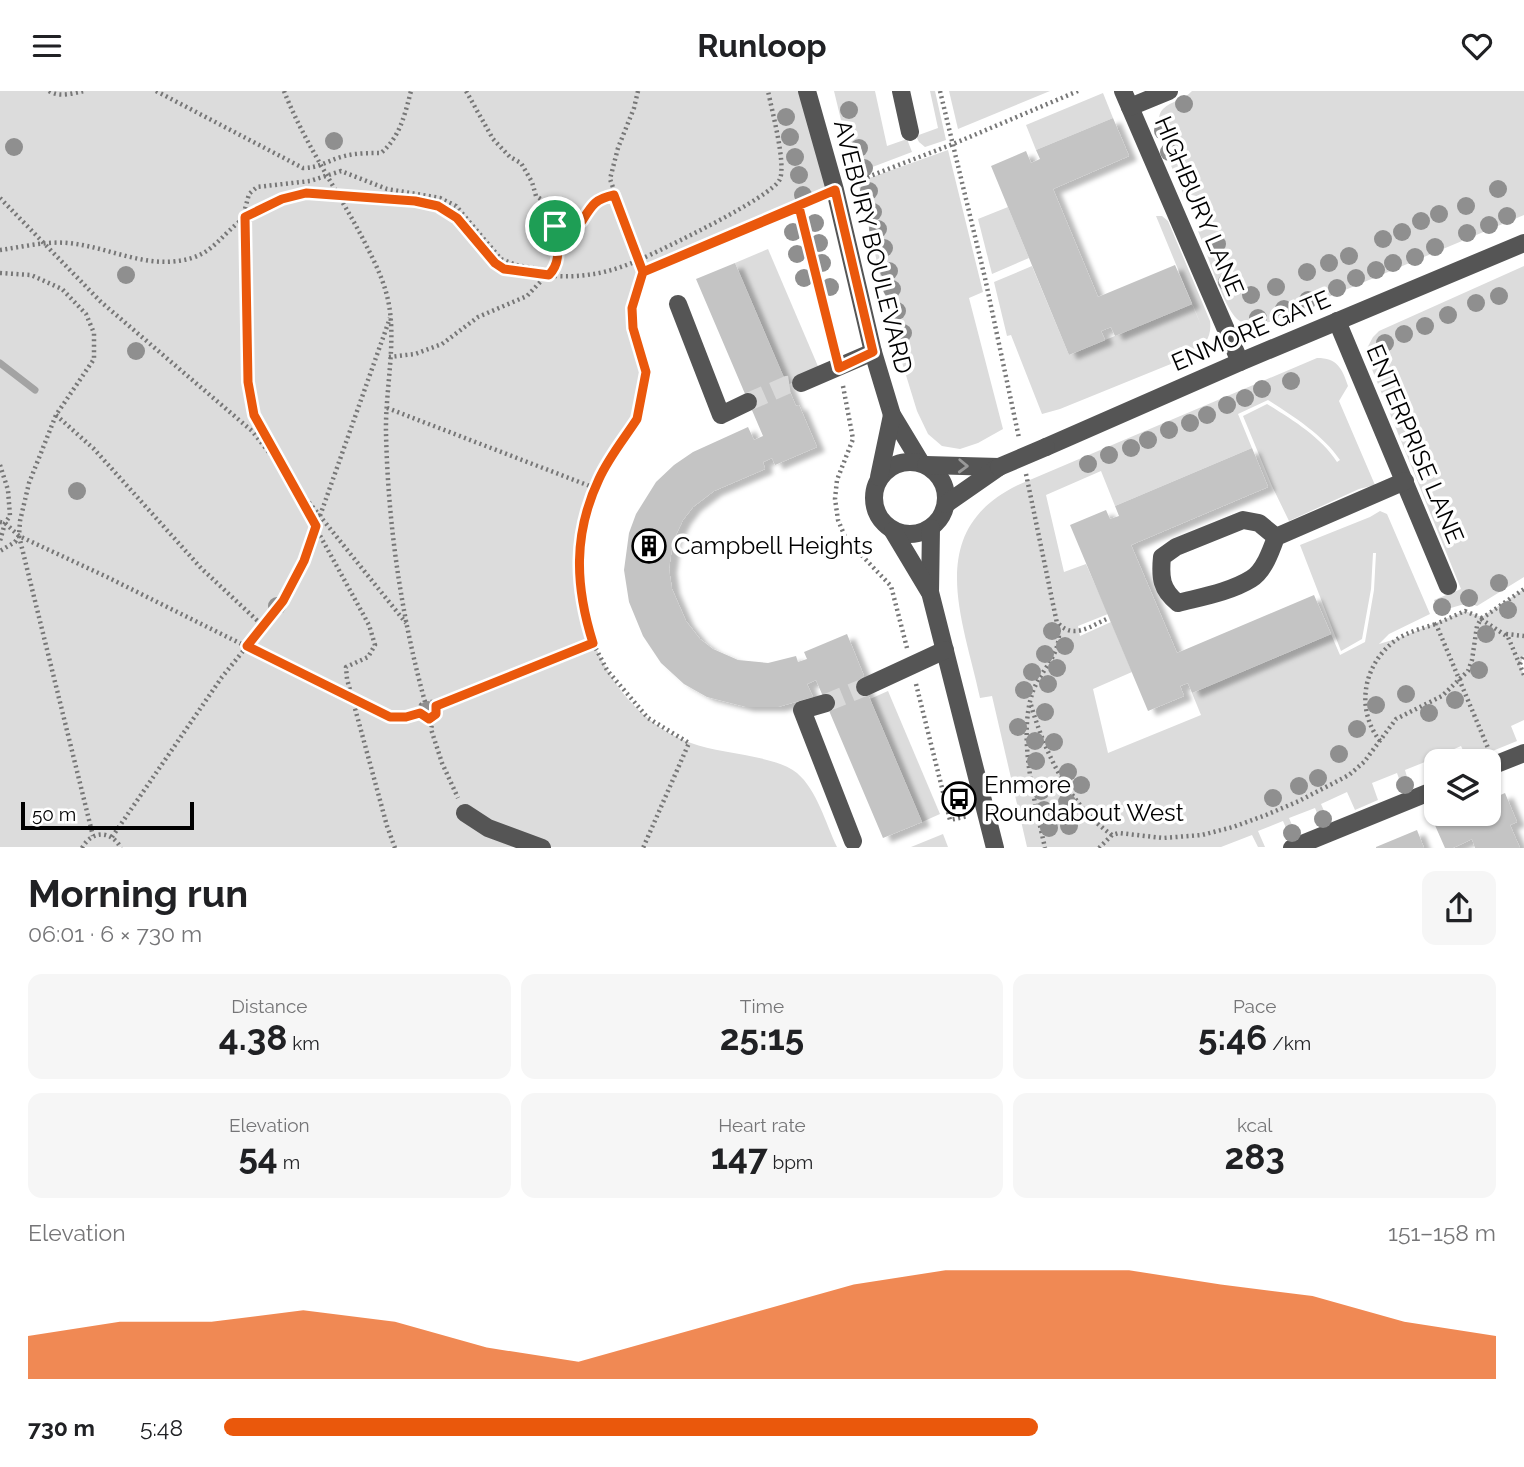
<!DOCTYPE html>
<html lang="en">
<head>
<meta charset="utf-8">
<style>
  :root { --surface:#fff; --page:#f6f6f6; --text:#202124; --muted:#757577; --accent:#ea580c }
  body { margin:0; font-family:Raleway,sans-serif; background:var(--page); color:var(--text); height:100vh; display:flex; flex-direction:column; font-size:26px; white-space:nowrap }
  * { box-sizing:border-box; margin:0 }
  p { font-size:23px; color:var(--muted) }
  .icon { flex:none; width:38px; height:38px; fill:none; stroke:currentColor; stroke-width:2; stroke-linecap:round; stroke-linejoin:round }
  .map { position:relative; height:757px; overflow:hidden }
  .side { display:flex; flex-direction:column; background:var(--surface); flex:1 }
  .side>* { flex:none }
  .controls { position:absolute; left:1424px; top:658px; display:grid; gap:14px }
  .controls a { display:grid; place-items:center; width:77px; height:77px; border-radius:14px; background:var(--surface); box-shadow:0 2px 5px #0004; font-size:35px }
  .scale { position:absolute; left:21px; bottom:18px; width:173px; box-sizing:border-box; padding-left:7px; border:4px solid #000; border-top:0; font-size:19px; line-height:24px; white-space:nowrap; color:#000; -webkit-text-stroke:5px #fff; paint-order:stroke }
  .pin { position:absolute; display:grid; place-items:center; width:60px; height:60px; color:#fff; margin:-30px; border:4px solid #fff; border-radius:50%; box-shadow:0 2px 7px #0007 }
  .round { display:grid; place-items:center; flex:none; width:74px; height:74px; border-radius:14px; background:var(--page) }
  .head { display:flex; align-items:center; justify-content:space-between; height:119px; padding:0 28px }
  h1 { font-size:38px; font-weight:700; line-height:52px }
  .stats { display:grid; grid-template-columns:repeat(3,1fr); gap:10px; height:119px; padding:7px 28px }
  .stats div { display:grid; align-content:center; border-radius:14px; background:var(--page); text-align:center }
  .stats b { font-size:35px; font-weight:700 }
  .stats small { font-size:19px; font-weight:400 }
  .stats p { font-size:19px }
  .chart { height:196px; padding:14px 28px }
  .chart p { display:flex; justify-content:space-between }
  .chart svg { width:100%; height:126px; margin-top:7px; fill:var(--accent); opacity:.7 }
  ul { padding:0 28px; list-style:none; font-size:23px }
  li { display:grid; grid-template-columns:112px 84px 1fr; align-items:center; height:52px }
  li i { height:18px; border-radius:9px; background:var(--accent) }
  header { display:flex; justify-content:space-between; align-items:center; height:91px; padding:0 28px; background:var(--surface); font-size:32px; font-weight:700 }
  .map>svg:first-child { display:block }
  .green { fill:#dcdcdc }
  .lines { fill:none; stroke-linecap:round; stroke-linejoin:round }
  .stream { stroke:#a3a3a3; stroke-width:7 }
  .building { fill:#c4c4c4; filter:url(#shadow) }
  .minor-tunnel { stroke:#d9d9d9; stroke-width:18; stroke-dasharray:18 9; stroke-linecap:butt }
  .path { stroke:#777; stroke-width:4.5; stroke-dasharray:2 3.5; stroke-linecap:butt }
  .minor { stroke:#555; stroke-width:18 }
  .minor-bridge { stroke:#555; stroke-width:18 }
  .tree { fill:#8f8f8f }
  .oneway { stroke:#999 }
  .route-casing { stroke:#fff; stroke-width:14 }
  .route { stroke:#ea580c; stroke-width:9 }
  .labels { text-anchor:middle; stroke-width:7; stroke-linejoin:round; paint-order:stroke }
  .street-label { font-size:24px; fill:#000; stroke:#fff }
  .poi-label { font-size:24px; fill:#000; stroke:#fff; text-anchor:start }
</style>
</head>
<body>
<header><svg class="icon" aria-label="menu" viewBox="0 0 24 24"><path d="M4 6h16M4 12h16M4 18h16"/></svg>Runloop<svg class="icon" aria-label="heart" viewBox="0 0 24 24"><path d="M12 20l-8-8c-3-5 5-10 8-4 3-6 11-1 8 4z"/></svg></header>
<div class="map">
<svg width="1524" height="757" viewBox="0 0 1524 757">
  <defs>
    <filter id="shadow"><feDropShadow dx="8" dy="4.5" stdDeviation="2" flood-color="#0004"/></filter>
  </defs>
  <rect width="100%" height="100%" fill="#fff"/>
  <!-- green -->
  <g class="green">
    <path d="M0,0H807L835,99L643,181C639,192 634,204 632,216C629,238 640,258 645,278C648,290 643,308 639,320C634,338 619,353 609,369C595,393 584,421 580,448C568,527 613,624 691,652C720,663 775,664 797,682C817,699 826,733 837,756H0Z"/>
    <polygon points="834,0 875,0 887,55 907,48 912,61 854,83"/>
    <polygon points="930,0 935,0 946,49 925,56 919,51 916,45 938,37"/>
    <polygon points="949,0 1050,0 958,38"/>
    <path d="M1192,0H1524V124L1257,236C1250,235 1243,233 1237,228C1222,213 1207,161 1198,140L1209,120L1205,107L1183,102C1176,84 1148,32 1163,18C1171,10 1184,9 1192,0Z"/>
    <polygon points="1103,2 1113,27 1036,59 1026,34"/>
    <polygon points="948,59 983,201 969,207 1003,338 978,352 960,358 942,355 928,343 917,320 897,255 858,91"/>
    <polygon points="1008,116 1029,167 992,183 978,128"/>
    <path d="M1156,125H1162L1168,130L1210,230C1212,246 1205,254 1193,264L1060,318L1042,323L1011,244L1007,245L994,191L1032,175L1069,264L1192,213L1201,234Z"/>
    <polygon points="768,158 820,280 787,294 735,172"/>
    <polygon points="1524,175 1524,486 1477,515 1468,512 1437,521 1434,509 1461,498 1365,261 1373,246 1379,240"/>
    <path d="M1317,267C1337,267 1342,277 1348,295L1339,310L1375,394L1359,398L1289,430L1272,395L1243,325L1267,313C1291,328 1321,346 1337,371L1340,369C1323,344 1293,325 1268,309L1238,323L1252,357L1115,415L1101,380L1046,404L1064,481L1086,473L1108,523L1078,535L1080,545L1111,531L1132,581L1093,598L1108,662L1201,624L1192,602L1331,543L1340,564L1365,551L1374,499L1376,462H1373L1371,498L1362,548L1341,560L1300,454L1370,426L1380,420L1387,423L1430,523L1389,543L1379,553L1399,547L1465,520L1482,526L1524,498V564L1520,574L1524,584V629L1511,635L1517,650L1468,670L1461,655L1452,659L1456,670H1437V685L1430,669L1405,679L1410,696L1403,699L1397,682L1372,692L1378,709L1355,719L1347,701L1321,713L1328,729L1321,732L1315,717L1289,727L1296,743L1290,746L1283,730L1258,740L1265,756H1258L1252,744L1221,756H1027L992,605L980,607C963,528 923,440 1018,394Z"/>
    <polygon points="888,600 940,723 922,731 870,608"/>
    <polygon points="943,743 948,756 911,756"/>
  </g>
  <g class="lines">
    <!-- stream -->
    <polyline class="stream" points="0,272 35,299"/>
  </g>
  <!-- building -->
  <g class="building">
    <polygon points="1113,27 1129,65 1053,98 1098,206 1175,174 1192,213 1115,245 1111,236 1101,240 1105,249 1069,264 991,75 1026,60 1031,72 1040,68 1036,59"/>
    <polygon points="735,172 796,315 799,314 817,356 775,374 772,367 763,371 765,378 714,400 693,416 683,429 673,450 669,478 672,498 686,530 700,548 713,558 738,569 768,572 796,565 798,571 807,568 804,561 847,543 864,585 861,587 922,731 883,747 816,589 807,593 813,606 778,616 746,616 707,606 684,593 661,572 643,545 629,511 624,479 629,442 636,423 656,391 674,374 693,361 748,336 754,349 763,345 696,188"/>
    <polygon points="1252,357 1268,396 1131,454 1177,562 1314,504 1331,543 1192,602 1188,592 1180,595 1184,605 1148,620 1070,434 1106,419 1110,428 1119,425 1115,415"/>
    <polygon points="1505,702 1517,731 1510,734 1520,757 1475,757 1472,748 1453,757 1445,757 1434,732 1456,723 1489,723 1489,709"/>
    <polygon points="1417,739 1424,757 1376,757 1376,756"/>
  </g>
  <g class="lines">
    <!-- minor-tunnel -->
    <g class="minor-tunnel">
      <polyline points="748,311 787,294 801,292"/>
      <polyline points="826,612 865,596"/>
    </g>
    <!-- path -->
    <g class="path">
      <path d="M49,0C60,7 73,2 84,0"/>
      <path d="M156,0L303,77C319,77 327,70 341,66C354,62 368,62 381,62C400,46 405,23 411,0"/>
      <path d="M284,0C304,51 336,97 362,146C372,166 383,186 388,209C397,250 385,300 386,342C388,433 401,524 425,611L421,614L420,619L424,626L432,627"/>
      <polyline points="638,0 634,17 618,57 610,88 643,181 632,217 633,237 646,281 637,328 609,370 592,402 580,446 578,467 587,530 593,552 607,579 648,627 689,652 643,757"/>
      <polyline points="940,0 985,187 1019,347"/>
      <polyline points="852,92 953,53 1078,0"/>
      <polyline points="0,107 101,211 252,340 279,374"/>
      <polyline points="819,107 799,116 834,259"/>
      <path d="M555,135L582,130C593,112 592,108 614,104"/>
      <path d="M0,159C22,156 46,150 68,152C111,156 148,180 192,167C210,161 217,151 230,139C249,120 281,102 309,102C347,102 430,103 458,128C475,143 486,174 509,179C535,184 567,188 593,183C608,181 625,175 639,169C661,159 773,106 780,88C786,72 772,20 768,0"/>
      <polyline points="643,181 799,116"/>
      <polyline points="0,182 31,184 62,198 86,223 94,242 94,268 56,324 29,392 20,430 19,445 15,451 0,460"/>
      <polyline points="389,266 415,263 442,253 478,226 527,205 557,173 559,166 552,115 536,105 532,91 521,72 510,66 493,48 466,0"/>
      <polyline points="843,295 853,348 837,389 835,408 838,429 846,448 891,495 907,557"/>
      <polyline points="387,317 595,397"/>
      <polyline points="56,324 94,358 201,477 263,535"/>
      <polyline points="0,374 8,399 10,425 5,432 0,450"/>
      <path d="M1026,383L1059,542C1059,566 1041,579 1033,600C1017,646 1035,711 1045,757"/>
      <polyline points="295,394 406,532"/>
      <polyline points="0,431 5,432 19,445 107,486 382,623 397,627 420,622"/>
      <polyline points="19,445 93,745"/>
      <polyline points="1482,527 1465,520 1436,533 1488,657"/>
      <polyline points="1481,528 1508,546 1524,584"/>
      <path d="M1059,533C1074,549 1092,534 1109,527"/>
      <polyline points="1506,543 1524,545"/>
      <polyline points="1520,573 1524,564"/>
      <polyline points="916,593 950,729 968,725"/>
      <polyline points="425,611 433,611 436,615 431,638 442,672 458,707"/>
      <path d="M1031,614C1045,662 1070,715 1112,744"/>
      <polyline points="436,615 593,552"/>
      <path d="M1380,650C1355,618 1363,573 1396,549C1407,541 1423,537 1436,533"/>
      <polyline points="112,746 222,586 283,511 304,470 390,227"/>
      <path d="M82,757C92,739 111,739 121,757"/>
      <polyline points="395,757 387,735 347,588 346,576 368,566 375,554 369,534 254,324 248,291 245,118 249,103 257,96 310,90 341,80 387,98 440,107 456,115 501,168 516,174 549,180 554,178"/>
      <polyline points="1099,757 1112,744 1119,742 1163,747 1202,744 1233,736 1266,724 1299,710 1349,684 1364,671 1396,628 1442,605 1468,580 1472,569 1477,535 1481,528 1524,498"/>
    </g>
    <!-- minor -->
    <g class="minor">
      <polyline points="807,0 835,99 873,261 892,324 921,372"/>
      <polyline points="901,0 910,41"/>
      <polyline points="1123,0 1240,271"/>
      <polyline points="1130,16 1169,0"/>
      <polyline points="678,213 721,324 748,311"/>
      <polyline points="1337,230 1448,495"/>
      <polyline points="801,292 873,261"/>
      <polyline points="1046,356 1240,271 1524,152"/>
      <circle cx="910" cy="407" r="36"/>
      <polyline points="926,374 999,376"/>
      <polyline points="879,386 892,324"/>
      <polyline points="946,413 999,376"/>
      <polyline points="931,437 930,501 995,757"/>
      <polyline points="893,440 929,500"/>
      <path d="M1276,446C1271,460 1264,480 1251,488C1230,501 1201,506 1178,512C1161,499 1160,486 1162,466L1176,456L1243,429L1259,432L1276,446L1405,390"/>
      <polyline points="865,596 945,559"/>
      <polyline points="826,612 802,619 853,750"/>
      <polyline points="1489,676 1524,662"/>
      <polyline points="465,722 488,737 542,757"/>
      <polyline points="1292,757 1437,698"/>
    </g>
    <!-- minor-bridge -->
    <polyline class="minor-bridge" points="999,376 1046,356"/>
  </g>
  <!-- trees -->
  <g class="tree">
    <circle cx="1184" cy="13" r="9"/>
    <circle cx="849" cy="19" r="9"/>
    <circle cx="786" cy="26" r="9"/>
    <circle cx="1163" cy="40" r="9"/>
    <circle cx="790" cy="46" r="9"/>
    <circle cx="334" cy="50" r="9"/>
    <circle cx="14" cy="56" r="9"/>
    <circle cx="859" cy="57" r="9"/>
    <circle cx="1169" cy="61" r="9"/>
    <circle cx="795" cy="66" r="9"/>
    <circle cx="864" cy="77" r="9"/>
    <circle cx="799" cy="84" r="9"/>
    <circle cx="1498" cy="98" r="9"/>
    <circle cx="869" cy="100" r="9"/>
    <circle cx="803" cy="104" r="9"/>
    <circle cx="1466" cy="115" r="9"/>
    <circle cx="873" cy="121" r="9"/>
    <circle cx="1439" cy="123" r="9"/>
    <circle cx="1507" cy="125" r="9"/>
    <circle cx="1421" cy="130" r="9"/>
    <circle cx="815" cy="132" r="9"/>
    <circle cx="1489" cy="134" r="9"/>
    <circle cx="878" cy="138" r="9"/>
    <circle cx="793" cy="141" r="9"/>
    <circle cx="1402" cy="141" r="9"/>
    <circle cx="1467" cy="142" r="9"/>
    <circle cx="1383" cy="148" r="9"/>
    <circle cx="819" cy="152" r="9"/>
    <circle cx="1217" cy="153" r="9"/>
    <circle cx="1435" cy="156" r="9"/>
    <circle cx="884" cy="157" r="9"/>
    <circle cx="797" cy="163" r="9"/>
    <circle cx="1349" cy="165" r="9"/>
    <circle cx="1415" cy="166" r="9"/>
    <circle cx="822" cy="172" r="9"/>
    <circle cx="1329" cy="172" r="9"/>
    <circle cx="1393" cy="172" r="9"/>
    <circle cx="1376" cy="179" r="9"/>
    <circle cx="889" cy="180" r="9"/>
    <circle cx="1307" cy="181" r="9"/>
    <circle cx="126" cy="184" r="9"/>
    <circle cx="804" cy="187" r="9"/>
    <circle cx="1356" cy="187" r="9"/>
    <circle cx="1227" cy="191" r="9"/>
    <circle cx="830" cy="196" r="9"/>
    <circle cx="1276" cy="196" r="9"/>
    <circle cx="1337" cy="197" r="9"/>
    <circle cx="892" cy="198" r="9"/>
    <circle cx="1251" cy="204" r="9"/>
    <circle cx="1499" cy="205" r="9"/>
    <circle cx="1308" cy="209" r="9"/>
    <circle cx="1476" cy="212" r="9"/>
    <circle cx="1284" cy="218" r="9"/>
    <circle cx="897" cy="220" r="9"/>
    <circle cx="1448" cy="224" r="9"/>
    <circle cx="1258" cy="227" r="9"/>
    <circle cx="1425" cy="235" r="9"/>
    <circle cx="903" cy="242" r="9"/>
    <circle cx="1404" cy="243" r="9"/>
    <circle cx="1385" cy="252" r="9"/>
    <circle cx="136" cy="260" r="9"/>
    <circle cx="1291" cy="290" r="9"/>
    <circle cx="1262" cy="298" r="9"/>
    <circle cx="1245" cy="307" r="9"/>
    <circle cx="1227" cy="314" r="9"/>
    <circle cx="1207" cy="324" r="9"/>
    <circle cx="1190" cy="332" r="9"/>
    <circle cx="1169" cy="339" r="9"/>
    <circle cx="1148" cy="349" r="9"/>
    <circle cx="1131" cy="357" r="9"/>
    <circle cx="1109" cy="364" r="9"/>
    <circle cx="1088" cy="373" r="9"/>
    <circle cx="77" cy="400" r="9"/>
    <circle cx="1499" cy="492" r="9"/>
    <circle cx="1469" cy="507" r="9"/>
    <circle cx="277" cy="515" r="9"/>
    <circle cx="1442" cy="516" r="9"/>
    <circle cx="1508" cy="519" r="9"/>
    <circle cx="1052" cy="540" r="9"/>
    <circle cx="1486" cy="543" r="9"/>
    <circle cx="1065" cy="555" r="9"/>
    <circle cx="1045" cy="563" r="9"/>
    <circle cx="1057" cy="577" r="9"/>
    <circle cx="1479" cy="579" r="9"/>
    <circle cx="1032" cy="581" r="9"/>
    <circle cx="1048" cy="593" r="9"/>
    <circle cx="1024" cy="599" r="9"/>
    <circle cx="1406" cy="603" r="9"/>
    <circle cx="1455" cy="609" r="9"/>
    <circle cx="1376" cy="614" r="9"/>
    <circle cx="428" cy="619" r="9"/>
    <circle cx="1045" cy="621" r="9"/>
    <circle cx="1429" cy="622" r="9"/>
    <circle cx="1018" cy="636" r="9"/>
    <circle cx="1357" cy="638" r="9"/>
    <circle cx="1035" cy="650" r="9"/>
    <circle cx="1054" cy="651" r="9"/>
    <circle cx="1339" cy="663" r="9"/>
    <circle cx="1036" cy="670" r="9"/>
    <circle cx="1068" cy="681" r="9"/>
    <circle cx="1318" cy="687" r="9"/>
    <circle cx="1081" cy="694" r="9"/>
    <circle cx="1405" cy="694" r="9"/>
    <circle cx="1299" cy="695" r="9"/>
    <circle cx="1041" cy="700" r="9"/>
    <circle cx="1273" cy="707" r="9"/>
    <circle cx="1067" cy="711" r="9"/>
    <circle cx="1044" cy="719" r="9"/>
    <circle cx="1323" cy="728" r="9"/>
    <circle cx="1069" cy="735" r="9"/>
    <circle cx="1049" cy="737" r="9"/>
    <circle cx="1292" cy="742" r="9"/>
  </g>
  <!-- one-way arrows -->
  <defs><path id="oneway-chevron" d="M-2-3.5L2.5 0L-2 3.5" fill="none" stroke-width="1.6" stroke-linecap="round" stroke-linejoin="round" transform="scale(1.75)"/></defs>
  <use class="oneway" href="#oneway-chevron" transform="translate(963 375) rotate(2)"/>
  <g class="lines">
    <defs>
      <path id="route" d="M555,135C556,154 563,169 549,184L504,178L495,172L457,127L438,115L415,110L306,102L282,108L245,126L248,291L254,324L316,435L304,470L283,510L247,555L390,626H406L420,622L429,628L436,623V615L593,552C575,495 573,443 599,388C609,366 624,348 637,328L646,281L633,237L632,217L643,181L835,99L873,261L839,277L799,116L643,181L614,104C595,108 592,114 582,130L555,135"/>
    </defs>
    <!-- route casing -->
    <use href="#route" class="route-casing"/>
    <!-- route -->
    <use href="#route" class="route"/>
  </g>
  <!-- icons -->
  <defs>
    <symbol id="building-ring" viewBox="-11 -11 22 22"><circle r="9.5" fill="#fff" stroke="#000" stroke-width="1.5"/><path d="M-4-6H4V6H1V3H-1V6H-4ZM-2.5-4.3h1.7v1.8h-1.7ZM.8-4.3h1.7v1.8H.8ZM-2.5-1h1.7V.8h-1.7ZM.8-1h1.7V.8H.8Z" fill="#000"/></symbol>
    <symbol id="bus-ring" viewBox="-11 -11 22 22"><circle r="9.5" fill="#fff" stroke="#000" stroke-width="1.5"/><path d="M-5-6H5V4H4V6H2V4H-2V6H-4V4H-5ZM-3.5-4V0h7V-4ZM-3.5 1.2v1.5H-2V1.2ZM2 1.2v1.5H3.5V1.2Z" fill="#000"/></symbol>
  </defs>
  <g fill-rule="evenodd">
    <use href="#building-ring" x="630" y="436" width="38" height="38"/>
    <use href="#bus-ring" x="940" y="689" width="38" height="38"/>
  </g>
  <g class="labels">
    <!-- street labels -->
    <g class="street-label">
      <text transform="translate(1199 115) rotate(67)" y="8">HIGHBURY LANE</text>
      <text transform="translate(873 156) rotate(76)" y="8">AVEBURY BOULEVARD</text>
      <text transform="translate(1251 240) rotate(-23)" y="8">ENMORE GATE</text>
      <text transform="translate(1415 353) rotate(67)" y="8">ENTERPRISE LANE</text>
    </g>
    <!-- poi labels -->
    <g class="poi-label">
      <text x="674" y="463">Campbell Heights</text>
      <text x="984" y="702">Enmore<tspan x="984" dy="28">Roundabout West</tspan></text>
    </g>
  </g>
</svg>
<div class="controls">
<a><svg class="icon" aria-label="layers" viewBox="0 0 24 24"><path d="M12 4l9 5-9 5-9-5zM3 14l9 5 9-5"/></svg></a>
</div>
<div class="scale">50 m</div>
<div class="pin" style="left:555px;top:135px;background:#1e9e55"><svg class="icon" aria-label="arrive" viewBox="0 0 24 24"><path d="M6 21V4h12l-3 4 3 4H6"/></svg></div>
</div>
<section class="side">
<div class="head"><div><h1>Morning run</h1><p>06:01 · 6 × 730 m</p></div><a class="round"><svg class="icon" aria-label="share" viewBox="0 0 24 24"><path d="M12 15V3M7 8l5-5 5 5M5 13v7h14v-7"/></svg></a></div>
<div class="stats">
<div><p>Distance</p><b>4.38<small> km</small></b></div>
<div><p>Time</p><b>25:15</b></div>
<div><p>Pace</p><b>5:46<small> /km</small></b></div>
</div>
<div class="stats">
<div><p>Elevation</p><b>54<small> m</small></b></div>
<div><p>Heart rate</p><b>147<small> bpm</small></b></div>
<div><p>kcal</p><b>283</b></div>
</div>
<div class="chart"><p><span>Elevation</span>151–158 m</p>
<svg viewBox="0 0 160 44" preserveAspectRatio="none"><path d="M0 44V29L10 24L20 24L30 20L40 24L50 33L60 38L70 29L80 20L90 11L100 6L110 6L120 6L130 11L140 15L150 24L160 29V44z"/></svg>
</div>
<ul>
<li><b>730 m</b>5:48<i style="width:64%"></i></li>
</ul>
</section>
</body>
</html>
